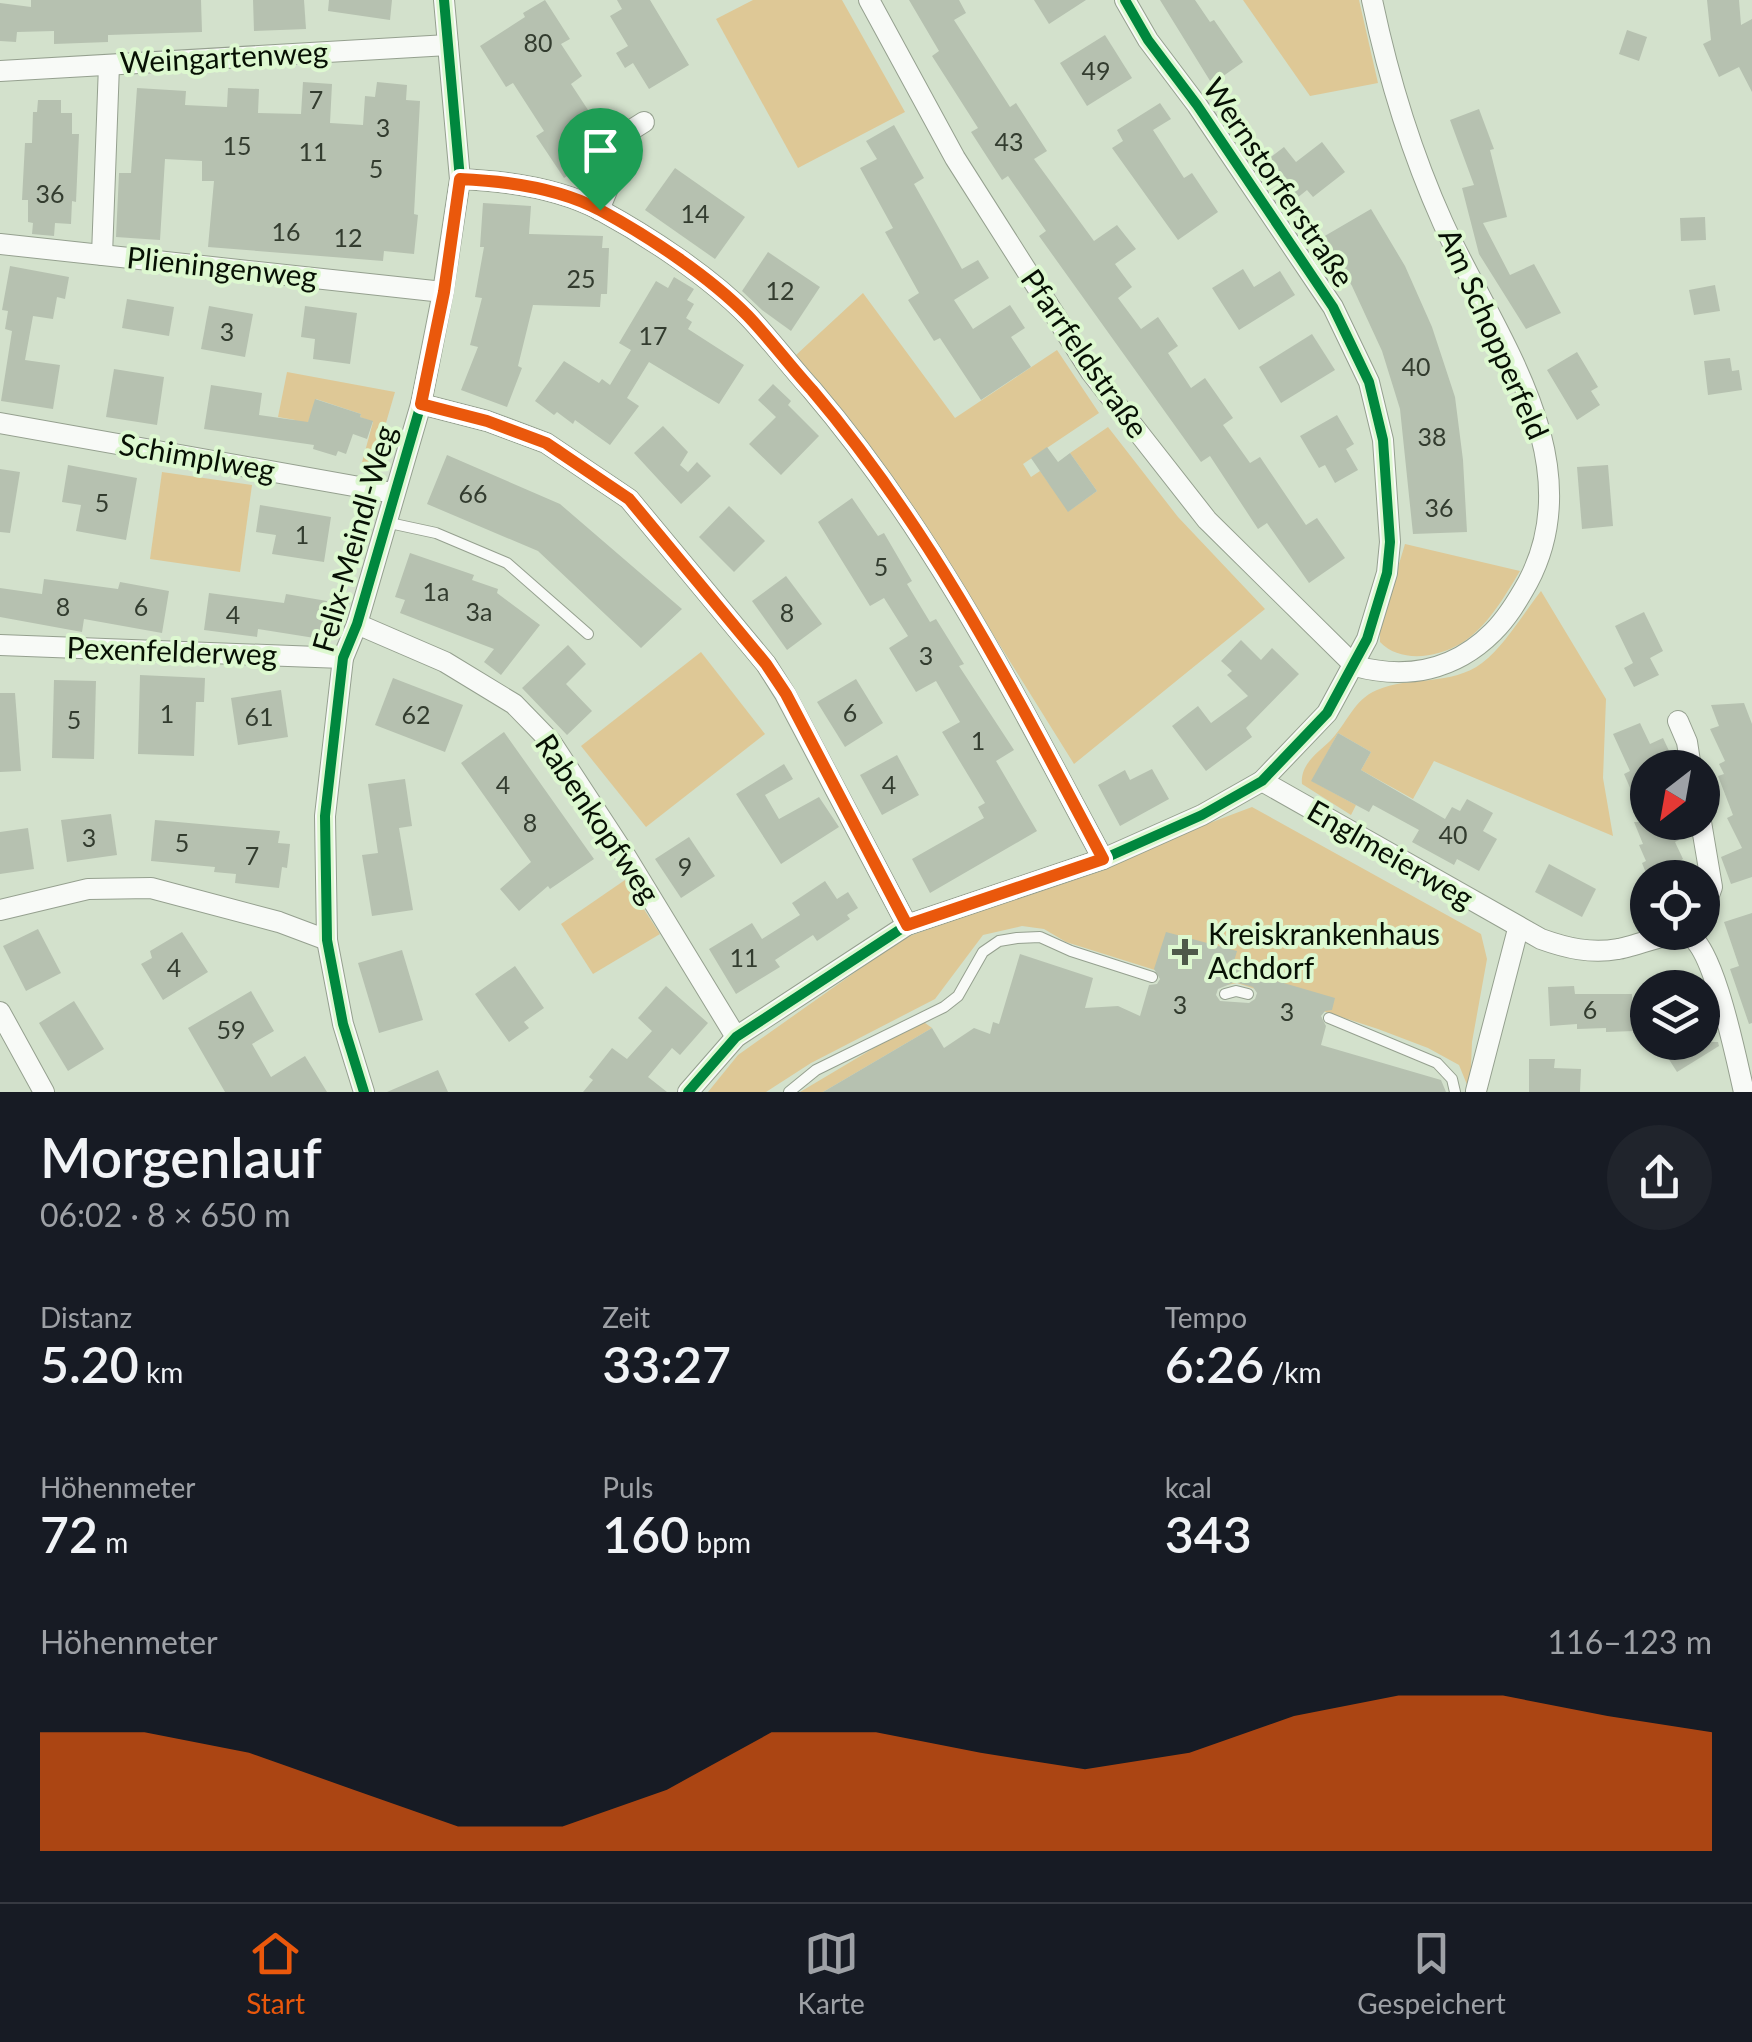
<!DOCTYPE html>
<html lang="de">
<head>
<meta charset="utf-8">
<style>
  :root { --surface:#171b24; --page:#20242c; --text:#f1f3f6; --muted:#9ea1a6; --line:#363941; --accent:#ea580c }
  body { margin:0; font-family:Lato,sans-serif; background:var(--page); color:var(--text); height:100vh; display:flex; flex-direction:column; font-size:38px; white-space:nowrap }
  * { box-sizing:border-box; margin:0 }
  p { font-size:32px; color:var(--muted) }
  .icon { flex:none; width:55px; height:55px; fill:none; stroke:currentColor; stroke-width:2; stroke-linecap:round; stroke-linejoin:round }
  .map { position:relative; height:1092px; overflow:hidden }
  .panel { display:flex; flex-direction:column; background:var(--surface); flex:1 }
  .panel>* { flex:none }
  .needle { width:65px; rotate:211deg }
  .controls { position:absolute; left:1630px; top:750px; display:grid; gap:20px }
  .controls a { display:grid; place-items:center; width:90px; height:90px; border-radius:50%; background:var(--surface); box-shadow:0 2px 8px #0004; font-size:50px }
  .pin { position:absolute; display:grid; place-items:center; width:85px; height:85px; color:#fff; margin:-102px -42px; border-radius:50% 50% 50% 0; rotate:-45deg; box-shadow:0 0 10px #0007 }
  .pin .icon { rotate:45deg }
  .round { display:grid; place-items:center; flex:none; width:105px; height:105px; border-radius:52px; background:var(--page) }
  .summary { display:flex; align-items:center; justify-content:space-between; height:170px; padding:0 40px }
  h1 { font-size:55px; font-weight:600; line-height:75px }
  .figures { display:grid; grid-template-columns:repeat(3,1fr); gap:15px; height:170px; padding:10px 40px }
  .figures div { display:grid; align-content:center }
  .figures b { font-size:50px; font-weight:600 }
  .figures small { font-size:28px; font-weight:400 }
  .figures p { font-size:28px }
  .chart { height:280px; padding:20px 40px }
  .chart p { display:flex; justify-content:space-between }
  .chart svg { width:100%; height:180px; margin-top:10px; fill:var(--accent); opacity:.7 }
  .dock { display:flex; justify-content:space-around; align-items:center; height:140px; border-top:2px solid var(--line); background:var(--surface); font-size:28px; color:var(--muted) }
  .dock a { display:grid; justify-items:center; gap:5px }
  .dock .selected { color:var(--accent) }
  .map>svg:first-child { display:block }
  .green { fill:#dec896 }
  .building { fill:#b6c1b0; fill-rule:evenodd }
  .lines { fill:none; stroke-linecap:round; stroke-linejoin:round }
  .service-casing { stroke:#95a08f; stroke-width:12 }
  .minor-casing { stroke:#95a08f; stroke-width:22 }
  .service { stroke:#f8faf7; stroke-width:10 }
  .minor { stroke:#f8faf7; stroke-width:20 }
  .cycleway-casing { stroke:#ddf8d0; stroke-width:16 }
  .cycleway { stroke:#00873e; stroke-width:10 }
  .route-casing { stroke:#fff; stroke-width:20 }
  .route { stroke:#ea580c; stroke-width:12 }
  .poi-dot { fill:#4e594a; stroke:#ddf8d0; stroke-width:4 }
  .labels { text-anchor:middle; stroke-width:8; stroke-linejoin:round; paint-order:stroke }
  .number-label { font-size:25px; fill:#333c2f }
  .street-label { font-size:30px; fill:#071004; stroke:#ddf8d0 }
  .poi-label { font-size:30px; fill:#071004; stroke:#ddf8d0; text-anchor:start }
</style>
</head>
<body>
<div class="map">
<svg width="1752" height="1092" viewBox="0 0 1752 1092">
  <rect width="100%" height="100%" fill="#d3e1cc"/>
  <!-- green -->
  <g class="green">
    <polygon points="753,0 842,0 905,112 798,168 716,19"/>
    <polygon points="1243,0 1359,0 1378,83 1310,96"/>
    <polygon points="863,293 955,418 1057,350 1099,413 1023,464 1031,477 1040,471 1069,511 1097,491 1070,453 1108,427 1178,517 1265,609 1074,764 931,535 796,355"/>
    <polygon points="287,372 395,392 376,457 361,466 373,422 360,417 361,414 316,399 306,429 294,427 295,420 278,417"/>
    <polygon points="162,472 252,485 240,572 150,559"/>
    <path d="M1405,544L1520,571C1505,596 1486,629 1460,644C1436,658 1400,663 1380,642V627Z"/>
    <path d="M1541,591L1606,699L1603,778L1613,836L1434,761L1413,799L1361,770L1371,752L1338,733L1312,781L1356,805L1351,815L1302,784C1300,765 1317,753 1330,741C1347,724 1353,700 1377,690C1409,676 1452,686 1482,663C1505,645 1523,614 1541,591Z"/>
    <polygon points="701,652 765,734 646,827 581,746"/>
    <polygon points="1252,807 1481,934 1487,959 1472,1042 1470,1092 1459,1065 1428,1048 1378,1029 1237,983 1212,988 1066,942 1044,929 1022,926 983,935 935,999 811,1063 766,1092 708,1092 738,1055 902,939"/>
    <polygon points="625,880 660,934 593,974 561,924"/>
    <polygon points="921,1020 932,1028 823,1092 800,1092"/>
  </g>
  <!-- building -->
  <g class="building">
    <polygon points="31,0 201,0 202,32 108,35 108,42 54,44 54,31 17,32 16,42 0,41 0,3 31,7"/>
    <polygon points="253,0 304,0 306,29 254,31"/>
    <polygon points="329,0 392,0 390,20 328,11"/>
    <polygon points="545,0 570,39 561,44 582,76 571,84 592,116 583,122 603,153 564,178 536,136 544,131 513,83 506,87 480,46 525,17 523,13"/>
    <polygon points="617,0 650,0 689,65 649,89 633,63 625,68 616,53 628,46 610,16 622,9"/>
    <polygon points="909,0 959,0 966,13 954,20 1010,107 1016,103 1047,151 1034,159 1094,241 1117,225 1136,249 1115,264 1132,287 1118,298 1141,329 1158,317 1178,346 1168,353 1191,388 1205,378 1233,418 1223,425 1250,463 1260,457 1306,525 1317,518 1345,558 1309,583 1267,523 1258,529 1210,456 1201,462 1039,236 1046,231 1008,176 1002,180 971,132 978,128 932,56 939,51"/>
    <polygon points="1034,0 1086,0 1049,24"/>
    <polygon points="1160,0 1195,0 1210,22 1214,20 1243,62 1212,84"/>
    <polygon points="1707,0 1739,0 1741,25 1752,19 1752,92 1739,67 1719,77 1703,44 1711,40"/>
    <polygon points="1627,30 1647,37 1639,61 1619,54"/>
    <polygon points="1105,35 1132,78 1087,106 1060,63"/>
    <polygon points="303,82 332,84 330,123 363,125 365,96 375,97 377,82 407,85 406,100 420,101 414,214 418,215 414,254 384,251 383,261 208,247 214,181 202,181 202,161 165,159 160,240 116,237 119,173 131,173 137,88 186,91 185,105 227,107 228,88 259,89 258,113 301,114"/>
    <polygon points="38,100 61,100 61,113 72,113 72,134 79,134 76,202 72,201 71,224 55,223 54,236 32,234 33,223 28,222 28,200 22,200 25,143 32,143 33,112 37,112"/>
    <polygon points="1160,103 1171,119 1153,130 1184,178 1192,173 1218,212 1178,240 1112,148 1123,141 1117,130"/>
    <polygon points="1479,109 1494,149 1490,150 1507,217 1483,223 1510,275 1534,264 1561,313 1526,329 1479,254 1462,188 1474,185 1450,120"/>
    <polygon points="894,125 924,178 914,184 962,269 978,260 989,278 954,300 973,329 1010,305 1025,328 1011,337 1031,367 981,400 940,338 934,341 908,300 919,293 885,232 893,228 860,168 877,159 866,141"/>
    <polygon points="1322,142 1345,172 1313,197 1307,190 1292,202 1262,164 1284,147 1296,162"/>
    <polygon points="675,168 745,217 715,259 645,210"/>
    <polygon points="483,203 531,206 529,234 603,236 602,248 609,248 607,294 601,294 600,307 533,305 518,366 522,368 507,407 461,390 478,347 470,345 482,298 475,297 484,247 480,247"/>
    <polygon points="1371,209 1405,266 1432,327 1455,397 1463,460 1467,532 1413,534 1400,409 1382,351 1352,286 1323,237"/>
    <polygon points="1705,217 1706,240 1681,241 1680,218"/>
    <polygon points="768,252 820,287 791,331 762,310 742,291"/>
    <polygon points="10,266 69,277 65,299 57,297 53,319 33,316 25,360 60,365 53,409 1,401 12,331 5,329 8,311 2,310"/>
    <polygon points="1243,269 1254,287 1280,271 1295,295 1239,330 1212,288"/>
    <polygon points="674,277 694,289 687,300 694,304 686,318 692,322 688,329 744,365 719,404 649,362 627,398 639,406 610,445 575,420 573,424 557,412 554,415 535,401 564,361 599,383 602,379 610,385 631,350 619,343 656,281 668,288"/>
    <polygon points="1715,285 1720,311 1694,315 1689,290"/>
    <polygon points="127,299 174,307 169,336 122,328"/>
    <polygon points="209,306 253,314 245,357 201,349"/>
    <polygon points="305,306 357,313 350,364 313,359 315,339 301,337"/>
    <polygon points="1312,334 1335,370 1281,403 1259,367"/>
    <polygon points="1577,352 1598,387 1591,391 1600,405 1577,420 1547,370"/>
    <polygon points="1730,358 1732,371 1739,370 1742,390 1708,395 1704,361"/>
    <polygon points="114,369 164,377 157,425 106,417"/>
    <polygon points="773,384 791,401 788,405 819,436 781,475 749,444 776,417 758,400"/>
    <polygon points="211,385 262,393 259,415 308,422 315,399 361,414 360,417 373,421 367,439 353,434 346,454 338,451 336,456 313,449 314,445 204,429"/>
    <polygon points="1337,415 1354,444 1346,449 1358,470 1335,483 1325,465 1319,468 1300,436"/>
    <polygon points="663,426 688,452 680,465 688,472 697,462 711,476 681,504 634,453"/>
    <polygon points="1047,447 1058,462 1070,453 1097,491 1068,512 1031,458"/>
    <polygon points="447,455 560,504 682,609 641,648 538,551 427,504"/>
    <polygon points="68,465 137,478 126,540 76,531 81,505 62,502"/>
    <polygon points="1608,465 1613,526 1582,529 1577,467"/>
    <polygon points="0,469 20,472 10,533 0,532"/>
    <polygon points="852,498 878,536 884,533 912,581 907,584 930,622 936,619 964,664 959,666 1014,750 996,761 1037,831 930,893 912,859 984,818 978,807 985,803 942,732 960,722 936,681 916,692 889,648 908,636 884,598 870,606 818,522"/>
    <polygon points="260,505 331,517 324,562 272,554 276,535 256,532"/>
    <polygon points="729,506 765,541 734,572 699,537"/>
    <polygon points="410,553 474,575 472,580 498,589 497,593 540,625 501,675 484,662 494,649 400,613 405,600 395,597"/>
    <polygon points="786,576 822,624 787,650 752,601"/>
    <polygon points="44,579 118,589 120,582 169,591 162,633 84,619 82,632 0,617 0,588 42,594"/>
    <polygon points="209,593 284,603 286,594 327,601 321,639 258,629 257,637 204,630"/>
    <polygon points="1644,612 1663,651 1650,658 1659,675 1634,687 1624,668 1633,663 1615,626"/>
    <polygon points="1241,640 1261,660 1272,648 1299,674 1246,728 1252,737 1206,771 1172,726 1198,706 1211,723 1248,696 1227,675 1232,671 1221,661"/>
    <polygon points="568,645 586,664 566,684 592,711 567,735 522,688"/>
    <polygon points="140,675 205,678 204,702 196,702 194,756 138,754"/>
    <polygon points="393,678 463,705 445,752 375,725"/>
    <polygon points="856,679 883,723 845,747 817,702"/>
    <polygon points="54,680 96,681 94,759 52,758"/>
    <polygon points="281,690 288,737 238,745 231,698"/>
    <polygon points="0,693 15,693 21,771 0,772"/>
    <polygon points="1744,703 1752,724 1752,877 1731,884 1721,857 1742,848 1727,818 1733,815 1718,776 1724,774 1719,764 1725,761 1710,729 1719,726 1711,705"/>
    <polygon points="1640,723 1650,744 1663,738 1671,755 1660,760 1663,768 1648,768 1648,822 1672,822 1679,840 1675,842 1683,859 1678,862 1685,878 1648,878 1642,863 1646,861 1639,845 1643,844 1634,822 1645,822 1624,774 1630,771 1613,734"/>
    <polygon points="504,732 594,859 550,889 548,886 519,911 500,889 531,862 461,763"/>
    <polygon points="1338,733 1371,752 1361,770 1445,819 1452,807 1460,811 1467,799 1493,813 1483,831 1497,839 1479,871 1457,859 1454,865 1412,842 1419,830 1373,805 1369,812 1311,781"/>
    <polygon points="897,755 919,795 882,815 860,775"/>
    <polygon points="784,764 793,779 765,795 779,819 819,797 839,827 781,864 736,794"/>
    <polygon points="1152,769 1169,799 1120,826 1098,785 1125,770 1130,780"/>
    <polygon points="405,779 412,826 399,828 413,910 372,916 362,855 378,853 368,784"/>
    <polygon points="111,814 117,855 67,862 61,820"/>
    <polygon points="155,820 280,831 278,843 290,844 287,868 282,867 279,888 235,883 236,874 214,872 215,867 151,861"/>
    <polygon points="28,828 34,869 0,874 0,832"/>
    <polygon points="689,837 715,876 681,898 655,859"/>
    <polygon points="1549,864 1596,889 1582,917 1535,892"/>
    <polygon points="825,881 837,899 848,892 858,908 847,915 850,919 817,941 813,935 775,960 780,967 736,994 709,949 752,923 762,939 800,915 792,903"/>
    <polygon points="1752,913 1752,1023 1749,1024 1730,969 1739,966 1724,922"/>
    <polygon points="38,929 61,973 26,991 3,946"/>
    <polygon points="182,932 208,972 163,1000 141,964 152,958 150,951"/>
    <path d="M1166,932L1237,951L1232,968L1335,998L1332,1010L1325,1011L1321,1016L1326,1026L1321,1045L1441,1080L1446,1092H823L932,1028L944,1048L974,1028L990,1034L993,1022L999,1024L1020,954L1093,978L1085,1008L1118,1006L1140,1016L1149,985L1157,984L1160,979L1154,969ZM1235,982L1253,987L1257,993L1255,999L1249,1003L1220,1001L1216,995L1218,989Z"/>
    <polygon points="402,950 423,1020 379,1033 358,963"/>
    <polygon points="515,966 544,1008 524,1022 529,1028 509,1042 475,994"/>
    <polygon points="666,986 708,1023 680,1055 672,1048 648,1077 667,1092 583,1092 593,1080 589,1077 612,1048 627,1059 652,1031 638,1018"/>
    <polygon points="1574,986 1575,994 1632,994 1634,1031 1606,1032 1606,1028 1577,1029 1577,1024 1550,1026 1548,987"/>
    <polygon points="251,991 274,1031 252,1044 271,1077 305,1056 327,1092 225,1092 188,1028"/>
    <polygon points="74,1001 104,1049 68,1071 39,1023"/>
    <polygon points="1658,1042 1718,1042 1719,1046 1677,1072"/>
    <polygon points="1529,1059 1555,1059 1554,1068 1581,1069 1580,1092 1529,1092"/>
    <polygon points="438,1070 448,1092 387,1092"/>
  </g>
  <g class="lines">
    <defs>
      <g id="service">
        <polyline points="385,522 436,533 507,563 588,634"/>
        <polyline points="1225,994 1236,991 1248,994"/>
        <polyline points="1329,1018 1437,1063 1452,1079 1455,1092"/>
        <polyline points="789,1092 816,1070 944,1007 958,996 983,952 999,941 1017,938 1040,937 1071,951 1152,977"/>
      </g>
      <g id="minor">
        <polyline points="869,0 955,158 1091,372 1207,520 1355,666"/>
        <polyline points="0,71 448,45"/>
        <path d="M460,179C507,181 558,188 600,210C648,236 709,276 748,316C770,339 790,366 812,390C933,532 1015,695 1103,859"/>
        <polyline points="599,210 617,166 625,134 644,122"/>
        <polyline points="0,244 443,292"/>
        <polyline points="102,255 109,65"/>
        <polyline points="421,404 487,421 546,443 629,499 766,664 785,694 907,925"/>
        <polyline points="0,423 393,493"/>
        <polyline points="357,624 445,662 514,704 551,742 625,855 736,1037"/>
        <polyline points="0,645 343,658"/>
        <path d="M1355,666C1407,680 1455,670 1493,632C1508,617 1518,600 1528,582C1593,459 1493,333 1443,223C1411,152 1388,76 1372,0"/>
        <polyline points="1678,721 1687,742 1691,768"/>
        <path d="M1262,781L1541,939C1566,948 1591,954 1618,949C1633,947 1674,930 1686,934C1714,943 1737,1063 1744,1092"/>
        <polyline points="1701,822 1712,887 1702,914"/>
        <polyline points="0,910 88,889 151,888 279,922 327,940"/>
        <polyline points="0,1012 44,1092"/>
        <polyline points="1476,1091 1518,929"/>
        <polyline points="364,1092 343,1024 327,940 325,816 343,658 357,624 421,404 443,292 460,179 444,0"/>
        <polyline points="688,1092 736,1037 907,925 1103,859 1202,815 1262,781 1327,713 1367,639 1387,573 1390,542 1383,440 1369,382 1333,307 1197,105 1148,40 1125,0"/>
      </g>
    </defs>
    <!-- service casing -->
    <use href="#service" class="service-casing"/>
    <!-- minor casing -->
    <use href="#minor" class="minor-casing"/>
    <!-- service -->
    <use href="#service" class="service"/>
    <!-- minor -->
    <use href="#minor" class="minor"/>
    <defs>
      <g id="cycleway">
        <polyline points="364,1092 343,1024 327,940 325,816 343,658 357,624 421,404 443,292 460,179 444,0"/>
        <polyline points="688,1092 736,1037 907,925 1103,859 1202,815 1262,781 1327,713 1367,639 1387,573 1390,542 1383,440 1369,382 1333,307 1197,105 1148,40 1125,0"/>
      </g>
    </defs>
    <!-- cycleway casing -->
    <use href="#cycleway" class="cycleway-casing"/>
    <!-- cycleway -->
    <use href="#cycleway" class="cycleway"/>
  </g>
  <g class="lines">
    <defs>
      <path id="route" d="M460,179C507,181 559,188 600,210C648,236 709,276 748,316C770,339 790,366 812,390C934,533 1015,694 1103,859L907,925L786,694L766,664L629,499L546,443L487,421L421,404L444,292Z"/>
    </defs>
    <!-- route casing -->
    <use href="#route" class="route-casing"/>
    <!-- route -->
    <use href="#route" class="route"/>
  </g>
  <!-- markers -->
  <path class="poi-dot" d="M1180 937h10v10h10v10h-10v10h-10v-10h-10v-10h10z"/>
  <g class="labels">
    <!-- number labels -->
    <g class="number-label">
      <text x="538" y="52">80</text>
      <text x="1096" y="80">49</text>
      <text x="316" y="109">7</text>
      <text x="383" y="137">3</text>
      <text x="1009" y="151">43</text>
      <text x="237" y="155">15</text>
      <text x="313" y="161">11</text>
      <text x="376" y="178">5</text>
      <text x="50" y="203">36</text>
      <text x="695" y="223">14</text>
      <text x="286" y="241">16</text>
      <text x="348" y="247">12</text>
      <text x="581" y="288">25</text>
      <text x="780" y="300">12</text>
      <text x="227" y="341">3</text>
      <text x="653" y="345">17</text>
      <text x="1416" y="376">40</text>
      <text x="1432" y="446">38</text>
      <text x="473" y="503">66</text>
      <text x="102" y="512">5</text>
      <text x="1439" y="517">36</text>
      <text x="302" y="544">1</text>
      <text x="881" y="576">5</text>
      <text x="436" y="601">1a</text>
      <text x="63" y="616">8</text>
      <text x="141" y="616">6</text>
      <text x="479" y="621">3a</text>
      <text x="787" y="622">8</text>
      <text x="233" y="624">4</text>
      <text x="926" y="665">3</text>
      <text x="850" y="722">6</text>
      <text x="167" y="723">1</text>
      <text x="416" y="724">62</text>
      <text x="259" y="726">61</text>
      <text x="74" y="729">5</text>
      <text x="978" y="750">1</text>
      <text x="503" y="794">4</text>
      <text x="889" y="794">4</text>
      <text x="530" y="832">8</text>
      <text x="1453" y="844">40</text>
      <text x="89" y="847">3</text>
      <text x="182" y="852">5</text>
      <text x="252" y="865">7</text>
      <text x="685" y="876">9</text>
      <text x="744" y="967">11</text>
      <text x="174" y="977">4</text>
      <text x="1180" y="1014">3</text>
      <text x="1590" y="1019">6</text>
      <text x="1287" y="1021">3</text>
      <text x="231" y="1039">59</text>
    </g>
    <!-- street labels -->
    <g class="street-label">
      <text transform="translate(224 58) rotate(-3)" y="10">Weingartenweg</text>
      <text transform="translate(1278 183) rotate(56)" y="10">Wernstorferstraße</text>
      <text transform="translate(222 268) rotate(6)" y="10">Plieningenweg</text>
      <text transform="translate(1493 334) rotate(66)" y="10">Am Schopperfeld</text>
      <text transform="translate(1084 354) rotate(55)" y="10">Pfarrfeldstraße</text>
      <text transform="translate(197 458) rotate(10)" y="10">Schimplweg</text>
      <text transform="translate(355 539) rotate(-74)" y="10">Felix-Meindl-Weg</text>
      <text transform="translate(172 652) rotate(2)" y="10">Pexenfelderweg</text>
      <text transform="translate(597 819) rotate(56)" y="10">Rabenkopfweg</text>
      <text transform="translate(1390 855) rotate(30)" y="10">Englmeierweg</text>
    </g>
    <!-- poi labels -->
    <g class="poi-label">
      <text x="1208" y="945">Kreiskrankenhaus<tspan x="1208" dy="34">Achdorf</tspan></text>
    </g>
  </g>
</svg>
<div class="controls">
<a><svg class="needle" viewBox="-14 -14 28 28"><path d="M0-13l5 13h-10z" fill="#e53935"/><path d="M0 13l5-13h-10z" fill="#9ea1a6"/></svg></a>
<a><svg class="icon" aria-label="locate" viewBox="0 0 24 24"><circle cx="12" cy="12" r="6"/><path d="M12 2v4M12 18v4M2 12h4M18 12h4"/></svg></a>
<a><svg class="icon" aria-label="layers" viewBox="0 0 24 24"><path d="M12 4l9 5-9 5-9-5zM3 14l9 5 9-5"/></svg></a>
</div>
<div class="pin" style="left:600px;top:210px;background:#1e9e55"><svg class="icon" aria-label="arrive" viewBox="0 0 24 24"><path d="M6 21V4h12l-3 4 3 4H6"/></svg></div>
</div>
<section class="panel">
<div class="summary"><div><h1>Morgenlauf</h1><p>06:02 · 8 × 650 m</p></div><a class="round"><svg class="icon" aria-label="share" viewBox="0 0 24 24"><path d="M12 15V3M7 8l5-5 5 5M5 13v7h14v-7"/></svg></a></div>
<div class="figures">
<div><p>Distanz</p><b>5.20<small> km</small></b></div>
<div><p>Zeit</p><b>33:27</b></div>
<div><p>Tempo</p><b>6:26<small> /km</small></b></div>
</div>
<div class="figures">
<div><p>Höhenmeter</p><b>72<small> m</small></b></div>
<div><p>Puls</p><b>160<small> bpm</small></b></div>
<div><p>kcal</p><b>343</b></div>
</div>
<div class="chart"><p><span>Höhenmeter</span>116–123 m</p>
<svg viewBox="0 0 160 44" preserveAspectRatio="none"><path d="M0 44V15L10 15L20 20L30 29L40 38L50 38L60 29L70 15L80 15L90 20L100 24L110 20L120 11L130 6L140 6L150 11L160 15V44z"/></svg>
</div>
</section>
<nav class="dock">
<a class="selected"><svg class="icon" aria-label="home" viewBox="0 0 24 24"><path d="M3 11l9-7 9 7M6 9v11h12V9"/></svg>Start</a>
<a><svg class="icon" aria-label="map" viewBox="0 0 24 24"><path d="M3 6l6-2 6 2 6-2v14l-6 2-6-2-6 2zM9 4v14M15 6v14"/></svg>Karte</a>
<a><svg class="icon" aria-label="saved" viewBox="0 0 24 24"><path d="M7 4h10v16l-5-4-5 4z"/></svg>Gespeichert</a>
</nav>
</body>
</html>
